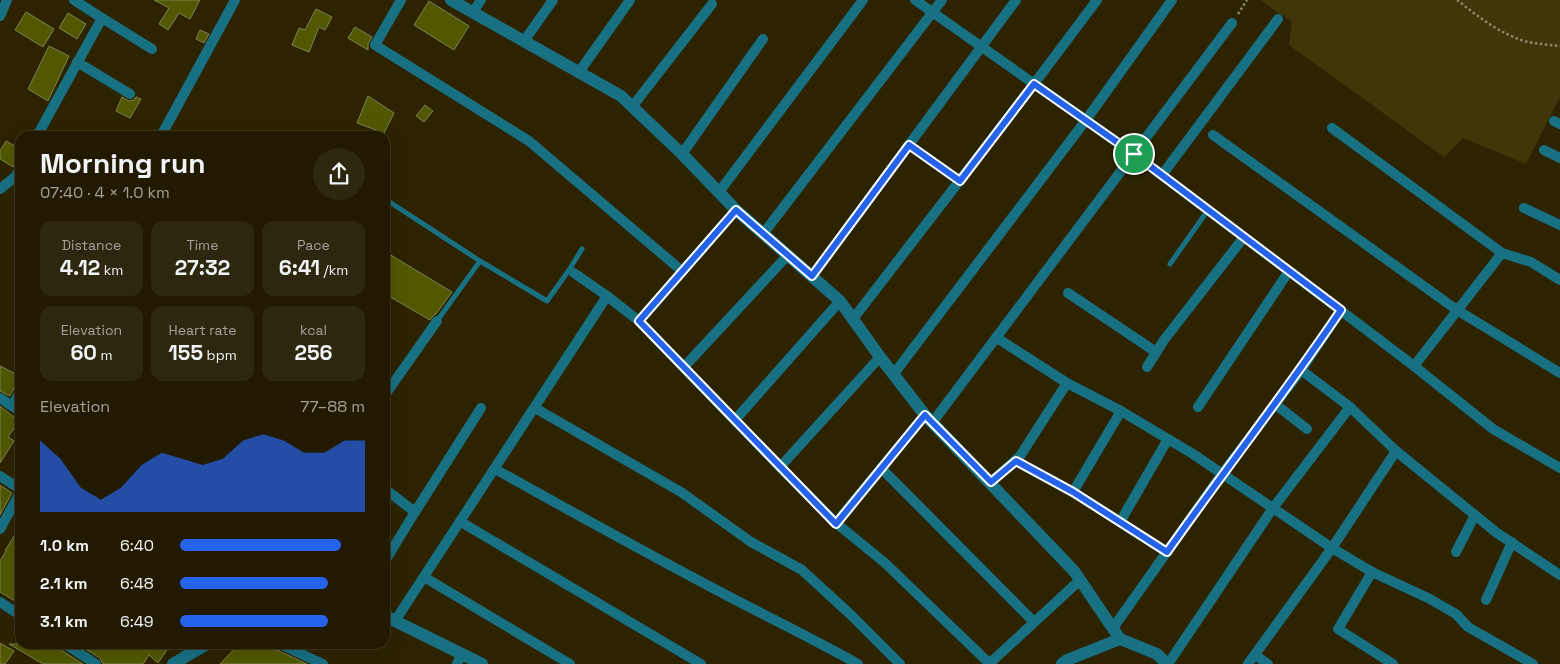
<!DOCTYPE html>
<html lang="en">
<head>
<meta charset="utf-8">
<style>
  :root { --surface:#221a00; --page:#2e270f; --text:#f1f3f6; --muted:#a2a199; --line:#3f3822; --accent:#2563eb }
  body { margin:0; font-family:"Space Grotesk",sans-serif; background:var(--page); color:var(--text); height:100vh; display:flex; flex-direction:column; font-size:19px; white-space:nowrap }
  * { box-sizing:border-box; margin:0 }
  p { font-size:16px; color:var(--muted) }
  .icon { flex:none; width:28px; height:28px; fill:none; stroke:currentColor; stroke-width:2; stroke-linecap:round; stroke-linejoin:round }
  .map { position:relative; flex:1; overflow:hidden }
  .drawer { position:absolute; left:15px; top:131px; width:375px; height:518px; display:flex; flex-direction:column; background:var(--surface); border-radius:15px; box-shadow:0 5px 20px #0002,0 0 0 1px var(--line) }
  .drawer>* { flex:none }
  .pin { position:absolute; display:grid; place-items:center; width:42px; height:42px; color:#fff; margin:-21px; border:2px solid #fff; border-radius:50%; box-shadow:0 1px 5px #0007 }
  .round { display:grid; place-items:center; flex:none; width:52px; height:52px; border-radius:26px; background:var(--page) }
  .summary { display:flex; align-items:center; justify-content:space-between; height:85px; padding:0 25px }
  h1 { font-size:28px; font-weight:700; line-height:38px }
  .metrics { display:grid; grid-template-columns:repeat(3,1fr); gap:8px; height:85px; padding:5px 25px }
  .metrics div { display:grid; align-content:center; border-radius:12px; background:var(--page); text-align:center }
  .metrics b { font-size:21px; font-weight:700 }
  .metrics small { font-size:14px; font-weight:400 }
  .metrics p { font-size:14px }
  .chart { height:140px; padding:10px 25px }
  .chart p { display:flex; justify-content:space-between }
  .chart svg { width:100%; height:90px; margin-top:5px; fill:var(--accent); opacity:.7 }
  ul { padding:0 25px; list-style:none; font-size:16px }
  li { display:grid; grid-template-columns:80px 60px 1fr; align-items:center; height:38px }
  li i { height:12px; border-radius:6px; background:var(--accent) }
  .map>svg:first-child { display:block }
  .green { fill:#413609 }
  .building { fill:#515801; stroke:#7c8354 }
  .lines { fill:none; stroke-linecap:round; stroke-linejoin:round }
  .path { stroke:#90886b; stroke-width:2.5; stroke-dasharray:2.5 2.5; stroke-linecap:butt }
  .service { stroke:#187183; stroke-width:5 }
  .minor { stroke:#187183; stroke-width:10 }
  .tertiary { stroke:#187183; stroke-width:12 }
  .route-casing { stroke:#fff; stroke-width:10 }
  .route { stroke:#2563eb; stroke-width:6 }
</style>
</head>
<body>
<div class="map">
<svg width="1560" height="664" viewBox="0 0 1560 664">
  <rect width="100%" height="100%" fill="#2d2300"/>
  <!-- green -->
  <polygon class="green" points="1260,0 1560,0 1560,97 1526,164 1463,138 1444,157 1289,45 1292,22"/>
  <!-- building -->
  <g class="building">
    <polygon points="154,0 200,0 190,19 179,13 168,30 159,24 169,8"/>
    <polygon points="429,1 469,26 454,50 414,25"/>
    <polygon points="316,9 332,17 325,30 319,27 309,52 292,45 299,28 305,30"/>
    <polygon points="26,12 54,29 43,47 15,30"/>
    <polygon points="68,13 86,24 77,39 59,28"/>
    <polygon points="355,27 372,37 368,44 368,50 348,38"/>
    <polygon points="200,30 209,34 204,43 196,39"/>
    <polygon points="49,46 69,56 48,101 28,89"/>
    <polygon points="368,96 394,113 384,133 357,123"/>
    <polygon points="122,97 129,101 134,100 136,97 141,99 130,118 116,111"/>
    <polygon points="425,105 433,111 424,122 416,116"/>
    <polygon points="6,141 20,149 20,162 16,163 13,167 0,159 0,151"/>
    <polygon points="389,254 452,292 436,314 434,315 430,320 385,294 385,260"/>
    <polygon points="0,366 20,376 10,396 0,391"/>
    <polygon points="0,406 19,421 8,437 14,441 0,463"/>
    <polygon points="0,485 12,493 0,515"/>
    <polygon points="20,526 20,604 0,592 0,561 6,551 5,551"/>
    <polygon points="0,643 14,651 5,664 0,664"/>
    <polygon points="9,644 58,644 61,650 83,664 43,664"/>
    <polygon points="77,644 171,644 158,663 149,655 143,664 103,664 100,658"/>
    <polygon points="239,644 267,644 277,650 307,664 220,664"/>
  </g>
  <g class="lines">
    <!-- path -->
    <g class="path">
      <path d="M1457,0C1479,17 1501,35 1528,42C1539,44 1550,45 1560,46"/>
      <polyline points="1238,14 1247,0"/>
    </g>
    <!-- service -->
    <g class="service">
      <polyline points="385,199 480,261"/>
      <polyline points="1170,264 1208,210"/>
      <polyline points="437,321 480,261 547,301 569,270 582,249"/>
    </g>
    <!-- minor -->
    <g class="minor">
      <polyline points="401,0 375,45 529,141 682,271"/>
      <polyline points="915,0 1134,154 1244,237"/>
      <polyline points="473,12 481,0"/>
      <polyline points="0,16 7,0"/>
      <polyline points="102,18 152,49"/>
      <polyline points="524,41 553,0"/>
      <polyline points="77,62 130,94"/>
      <polyline points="579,72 630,0"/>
      <polyline points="632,107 712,4"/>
      <polyline points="1554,121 1560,124"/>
      <polyline points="1332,128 1502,253"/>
      <polyline points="1213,135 1457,310 1560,373"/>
      <polyline points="37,136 102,18 74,0"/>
      <polyline points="161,136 235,0"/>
      <polyline points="909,145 960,181"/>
      <polyline points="1544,150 1560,158"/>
      <polyline points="682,154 763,39"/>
      <polyline points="1162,175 1278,19"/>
      <polyline points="0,189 15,177 20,169"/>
      <polyline points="719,192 863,0"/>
      <polyline points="1524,208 1560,225"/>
      <polyline points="763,234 942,0"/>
      <polyline points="574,273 607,296"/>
      <polyline points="812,276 1016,0"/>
      <polyline points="1068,293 1156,352"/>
      <polyline points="853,319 1034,84 1097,0"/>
      <polyline points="639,321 780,467"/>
      <polyline points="997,338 1067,383 1121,411 1193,454 1332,548 1372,572 1338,629 1393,664"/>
      <polyline points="1414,366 1493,429 1560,468"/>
      <polyline points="684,367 788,255"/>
      <polyline points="1147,367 1164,340 1244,237 1414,366 1502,253 1531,262 1560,280"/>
      <polyline points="893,375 1086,120 1172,0"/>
      <polyline points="20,392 12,406 20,411"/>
      <polyline points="385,395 437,321"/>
      <polyline points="0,398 12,406"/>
      <polyline points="1275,404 1307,429"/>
      <polyline points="1198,407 1289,271"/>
      <polyline points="1350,407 1396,451"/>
      <polyline points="535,408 681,492 751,542 802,570 851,615 900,664"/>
      <polyline points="1121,411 1073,492 1167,552"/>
      <polyline points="925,415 836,523 885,563 989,663"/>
      <polyline points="735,420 840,301"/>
      <polyline points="932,423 1232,23"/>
      <polyline points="1016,461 1073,492"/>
      <polyline points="881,468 1034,622"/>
      <path d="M495,469C572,512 648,554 726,595C770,618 815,640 858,664"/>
      <polyline points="0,476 20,489"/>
      <polyline points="991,482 1020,456 1067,383"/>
      <polyline points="385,489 415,512 481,408"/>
      <polyline points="461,522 701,664"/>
      <polyline points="1120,522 1168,439"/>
      <polyline points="836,523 780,467 880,357"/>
      <polyline points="0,529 20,493"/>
      <polyline points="1456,552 1475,515"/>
      <polyline points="385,561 415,512"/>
      <polyline points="1372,572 1428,598 1456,614 1468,627 1533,664"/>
      <polyline points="424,577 570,664"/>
      <polyline points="1486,600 1512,542"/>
      <polyline points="0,602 20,615"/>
      <polyline points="395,621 607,296 639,321 736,210"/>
      <polyline points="1113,628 1222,474 1301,370"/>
      <polyline points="65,644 96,664"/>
      <polyline points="280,644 323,664"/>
      <polyline points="1255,655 1268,664"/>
      <polyline points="457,664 462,654"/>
      <polyline points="989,664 1080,580"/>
      <polyline points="1168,664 1273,508 1350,407 1301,370 1341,310"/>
      <polyline points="1248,664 1332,548 1396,451 1497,533 1560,575"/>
    </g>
    <!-- tertiary -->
    <g class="tertiary">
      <polyline points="451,0 621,96 682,154 736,210 840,301 880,357 925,415 1074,571 1120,639"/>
      <polyline points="385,616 482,664"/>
      <polyline points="173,664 207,644"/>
      <polyline points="1062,664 1067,660 1120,639 1157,654 1167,664"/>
    </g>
  </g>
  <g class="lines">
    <defs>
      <path id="route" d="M1034,84L1134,154L1341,310C1285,393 1224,471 1167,552L1073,492L1016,461L991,482L925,415L836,524L639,321L736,210L812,276L909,145L960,181Z"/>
    </defs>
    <!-- route casing -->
    <use href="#route" class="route-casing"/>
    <!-- route -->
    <use href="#route" class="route"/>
  </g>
</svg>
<div class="pin" style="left:1134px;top:154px;background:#1e9e55"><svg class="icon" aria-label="arrive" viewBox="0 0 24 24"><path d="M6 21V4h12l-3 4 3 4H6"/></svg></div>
<section class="drawer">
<div class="summary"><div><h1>Morning run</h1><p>07:40 · 4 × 1.0 km</p></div><a class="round"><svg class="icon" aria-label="share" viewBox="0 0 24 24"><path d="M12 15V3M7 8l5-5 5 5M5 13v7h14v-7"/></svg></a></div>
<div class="metrics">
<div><p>Distance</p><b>4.12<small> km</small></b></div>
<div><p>Time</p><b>27:32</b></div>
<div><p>Pace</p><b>6:41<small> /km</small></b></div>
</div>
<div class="metrics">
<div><p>Elevation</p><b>60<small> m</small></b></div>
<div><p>Heart rate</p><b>155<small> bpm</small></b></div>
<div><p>kcal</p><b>256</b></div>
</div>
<div class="chart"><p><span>Elevation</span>77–88 m</p>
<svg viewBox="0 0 160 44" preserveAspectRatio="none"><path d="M0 44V9L10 18L20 32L30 38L40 32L50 21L60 15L70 18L80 21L90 18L100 9L110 6L120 9L130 15L140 15L150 9L160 9V44z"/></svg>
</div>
<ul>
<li><b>1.0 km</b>6:40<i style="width:87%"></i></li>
<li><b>2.1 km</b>6:48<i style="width:80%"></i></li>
<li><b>3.1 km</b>6:49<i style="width:80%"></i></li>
</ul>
</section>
</div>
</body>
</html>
